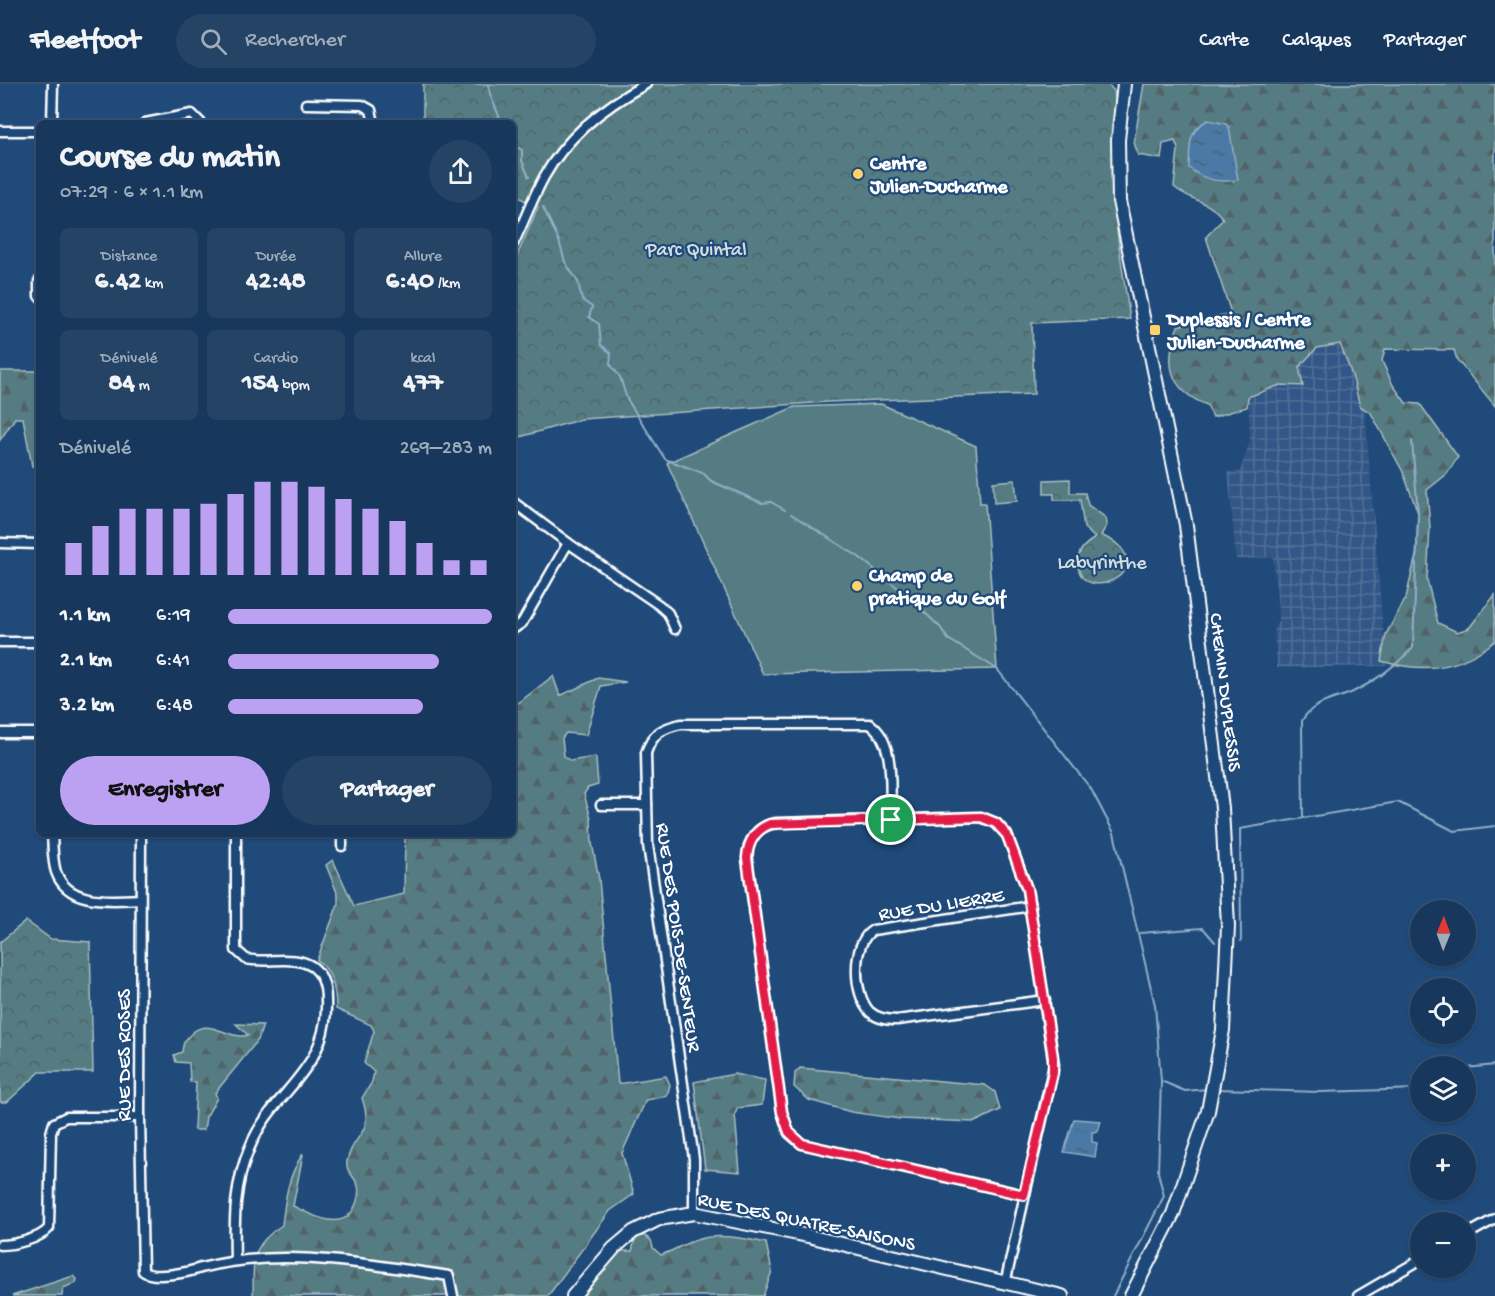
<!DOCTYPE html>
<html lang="fr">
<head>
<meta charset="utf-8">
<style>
  :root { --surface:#17385c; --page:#244365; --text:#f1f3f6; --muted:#9eacbb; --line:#365272; --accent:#bca0f2 }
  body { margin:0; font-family:"Gochi Hand",sans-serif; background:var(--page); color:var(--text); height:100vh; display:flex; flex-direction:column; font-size:22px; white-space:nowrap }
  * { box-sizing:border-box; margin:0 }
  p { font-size:20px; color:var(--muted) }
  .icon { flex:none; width:33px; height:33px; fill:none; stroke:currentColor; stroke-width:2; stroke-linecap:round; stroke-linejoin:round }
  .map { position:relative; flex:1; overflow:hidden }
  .drawer { position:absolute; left:36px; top:36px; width:480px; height:717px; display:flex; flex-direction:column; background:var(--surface); border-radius:9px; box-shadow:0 2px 4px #0004,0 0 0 2px var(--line) }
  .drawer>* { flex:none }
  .needle { width:39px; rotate:1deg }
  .tools { position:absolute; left:1410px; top:816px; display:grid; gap:12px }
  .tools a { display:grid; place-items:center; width:66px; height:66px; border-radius:50%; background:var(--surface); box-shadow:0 2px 4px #0004,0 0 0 2px var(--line); font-size:30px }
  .pin { position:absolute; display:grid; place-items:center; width:51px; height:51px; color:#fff; margin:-26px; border:3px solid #fff; border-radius:50%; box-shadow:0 2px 6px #0007 }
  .round { display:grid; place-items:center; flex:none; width:63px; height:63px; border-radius:32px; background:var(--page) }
  .headline { display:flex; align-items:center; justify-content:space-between; height:102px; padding:0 24px }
  h1 { font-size:33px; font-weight:700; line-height:45px }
  .metrics { display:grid; grid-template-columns:repeat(3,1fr); gap:9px; height:102px; padding:6px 24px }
  .metrics div { display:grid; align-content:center; border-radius:9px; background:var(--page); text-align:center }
  .metrics b { font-size:26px; font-weight:700 }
  .metrics small { font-size:16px; font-weight:400 }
  .metrics p { font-size:16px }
  .chart { height:168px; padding:12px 24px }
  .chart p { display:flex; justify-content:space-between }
  .chart svg { width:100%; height:108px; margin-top:6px; stroke:var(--accent); stroke-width:6 }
  .button { display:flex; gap:12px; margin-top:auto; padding:12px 24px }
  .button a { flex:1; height:69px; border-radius:36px; background:var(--accent); color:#111; font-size:24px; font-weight:700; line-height:69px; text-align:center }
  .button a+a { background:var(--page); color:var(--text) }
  ul { padding:0 24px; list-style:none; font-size:20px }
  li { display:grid; grid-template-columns:96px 72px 1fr; align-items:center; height:45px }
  li i { height:15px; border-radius:8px; background:var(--accent) }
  header { display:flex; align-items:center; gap:36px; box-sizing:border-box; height:84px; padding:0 30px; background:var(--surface); border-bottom:2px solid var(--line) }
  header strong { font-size:28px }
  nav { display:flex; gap:33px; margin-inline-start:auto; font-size:21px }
  .search { width:420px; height:54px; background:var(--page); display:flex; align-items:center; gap:15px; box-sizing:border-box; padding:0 21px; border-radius:33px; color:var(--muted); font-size:22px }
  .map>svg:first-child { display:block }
  .industrial { fill:url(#industrial-grid) }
  .green { fill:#557c82; stroke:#aabec0; stroke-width:1.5 }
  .forest { fill:url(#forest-firs); stroke:#aabec0; stroke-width:1.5 }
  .park { fill:url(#park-crowns); stroke:#aabec0; stroke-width:1.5 }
  .water { fill:url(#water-ripples); stroke:#92afc8; stroke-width:1.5 }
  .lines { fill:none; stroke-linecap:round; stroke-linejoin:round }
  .stream { stroke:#92afc8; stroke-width:2 }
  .street-casing { stroke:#fff; stroke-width:13 }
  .secondary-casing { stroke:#fff; stroke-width:16 }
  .street { stroke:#1f4a7a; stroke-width:8 }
  .secondary { stroke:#1f4a7a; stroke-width:12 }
  .route-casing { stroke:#fff; stroke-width:12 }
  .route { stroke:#e11d48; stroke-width:8 }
  .poi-dot { fill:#ffd166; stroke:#1f4a7a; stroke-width:2 }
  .labels { text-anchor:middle; stroke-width:4.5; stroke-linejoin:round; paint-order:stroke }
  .poi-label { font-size:20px; font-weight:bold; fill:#fff; stroke:#1f4a7a; text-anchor:start }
  .park-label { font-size:20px; fill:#d4dee0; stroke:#1f4a7a }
  .street-label { font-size:20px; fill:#fff; stroke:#1f4a7a }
</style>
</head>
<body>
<header>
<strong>Fleetfoot</strong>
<div class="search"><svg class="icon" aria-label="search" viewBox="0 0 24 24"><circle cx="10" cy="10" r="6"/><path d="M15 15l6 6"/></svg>Rechercher</div>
<nav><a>Carte</a><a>Calques</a><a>Partager</a></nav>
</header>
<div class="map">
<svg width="1495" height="1212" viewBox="0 0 1495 1212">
  <defs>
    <pattern id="industrial-grid" width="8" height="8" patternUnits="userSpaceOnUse" patternTransform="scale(1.5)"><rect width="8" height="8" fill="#305787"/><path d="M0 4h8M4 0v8" fill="none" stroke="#4f7099"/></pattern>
    <pattern id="forest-firs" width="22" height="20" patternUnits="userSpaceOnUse" patternTransform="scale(1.5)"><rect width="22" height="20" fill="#557c82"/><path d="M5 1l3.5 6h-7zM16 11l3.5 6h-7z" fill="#506467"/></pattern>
    <pattern id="park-crowns" width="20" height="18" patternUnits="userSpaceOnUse" patternTransform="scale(1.5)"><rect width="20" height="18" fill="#557c82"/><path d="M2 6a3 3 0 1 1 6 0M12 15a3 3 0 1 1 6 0" fill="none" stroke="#506467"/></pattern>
    <pattern id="water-ripples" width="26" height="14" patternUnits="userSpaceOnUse" patternTransform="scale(1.5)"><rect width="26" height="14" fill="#4979a4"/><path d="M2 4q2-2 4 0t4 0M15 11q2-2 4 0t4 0" fill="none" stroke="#4a6278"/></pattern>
  </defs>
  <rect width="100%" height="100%" fill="#1f4a7a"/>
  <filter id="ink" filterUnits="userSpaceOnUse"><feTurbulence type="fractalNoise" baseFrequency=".0167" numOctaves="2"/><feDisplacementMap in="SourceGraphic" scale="12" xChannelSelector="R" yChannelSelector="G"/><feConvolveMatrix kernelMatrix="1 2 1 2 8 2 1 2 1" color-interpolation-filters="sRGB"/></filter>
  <g filter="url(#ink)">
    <!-- industrial -->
    <polygon class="industrial" points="1358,243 1386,582 1277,584 1274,545 1279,535 1273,473 1236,476 1228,388 1240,387 1250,356 1246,262"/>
    <!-- green -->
    <g class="green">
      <polygon points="881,320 976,362 980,419 985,419 997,585 763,590 667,379 794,323"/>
      <polygon points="1015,396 1017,417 994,419 993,398"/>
    </g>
    <!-- forest -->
    <g class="forest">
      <path d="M1144,0H1495V322L1457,276L1454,266L1385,265L1382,277L1393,301L1406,319L1420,320L1458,373L1447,390L1427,406L1430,444L1427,496L1438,539L1457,548L1469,544L1495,511V557C1459,586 1424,589 1381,577L1386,550L1406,514L1417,467L1418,429L1403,388L1371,329L1360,322L1352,291L1340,260L1317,264L1299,283L1303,302L1280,301L1248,313L1247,323L1213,333L1207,321C1168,306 1164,278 1178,242L1231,229L1206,153L1223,135C1212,118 1189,116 1174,103L1178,65L1175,57L1163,60L1161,75L1138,71L1134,58Z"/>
      <polygon points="0,287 39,287 39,382 32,382 23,334 15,334 0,356"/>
      <path d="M553,592L560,612L598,594L626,598L601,602L586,651L566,649L562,654L564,672L570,677L595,673L596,675L598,701L588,704L584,710L591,734L592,759L599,795L618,1000L666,992L670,1001L667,1012L646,1016L622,1069L634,1110L610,1127L548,1212H253C254,1176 249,1163 282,1141C285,1115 288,1091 303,1070L293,1122C310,1130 342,1149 354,1124C357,1119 360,1108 358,1102C355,1092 345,1088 347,1077C354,1046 375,1053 362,1014L372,998L374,988L364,979L374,947L371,941L336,925C336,907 333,887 317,876L338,820V811L326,781L333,776L354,822L404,810L405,750H513V623Z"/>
      <path d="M236,940L263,941L258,956L215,1009L217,1014L206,1033L204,1046H194L196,998H190L189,979L176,978L174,971L182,968C183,959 184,957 190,951C208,931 228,957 248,951Z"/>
      <polygon points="800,984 985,1001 995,1008 1000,1026 975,1038 900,1035 851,1028 809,1016 794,1003 795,989"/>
      <polygon points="734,990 765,996 762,1021 738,1024 735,1030 740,1088 705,1085 694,998"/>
      <path d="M643,1151L651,1156L653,1164L661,1171C673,1167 683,1160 696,1156C719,1149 743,1154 766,1159L772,1187L763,1212H576L611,1167H632L635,1155Z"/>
      <polygon points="73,1192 77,1195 76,1199 63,1204 62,1212 12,1212"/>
    </g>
    <!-- park -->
    <g class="park">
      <path d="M423,0H1108L1114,7L1115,15C1106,95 1118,156 1130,235L1032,239L1034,310L827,318L582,335L513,355V181L538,123L520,114L513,97V39H423Z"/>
      <path d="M1070,395V409H1085L1088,421L1106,434L1107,441L1101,451C1106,454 1113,456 1117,460C1154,492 1074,523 1078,475C1079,465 1087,459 1095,454L1084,444L1080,416H1054V410H1044V396Z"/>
      <polygon points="26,837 51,855 90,858 93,988 40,988 7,1018 0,1018 0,858"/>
    </g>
    <!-- water -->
    <g class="water">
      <path d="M1208,36L1226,40L1229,43L1238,96C1219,99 1204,96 1189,84C1190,62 1187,47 1208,36Z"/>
      <polygon points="1074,1035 1101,1037 1098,1047 1092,1048 1092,1058 1097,1059 1095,1073 1064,1068"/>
    </g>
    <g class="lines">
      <!-- stream -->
      <g class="stream">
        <path d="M488,0C489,14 498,25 501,39"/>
        <polyline points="513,61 522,66 522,77 529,93"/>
        <polyline points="543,123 559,157 565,178 578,198 582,216 592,223 589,233 599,240 601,261 611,269 610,280 620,293 627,315 665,375 703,389 711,397 762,419 771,418 785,426"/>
        <polyline points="791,430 859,473 903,508 940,543 948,555 997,585 1091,705 1114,749 1155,921 1161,997 1158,1088 1164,1112 1113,1212"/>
        <path d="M1303,734L1302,637C1311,618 1335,616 1353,608C1376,597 1395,582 1413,564L1418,429L1412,357"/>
        <polyline points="1140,849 1203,844 1215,858"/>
        <polyline points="1241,857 1240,745 1398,718 1454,747 1495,742"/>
        <polyline points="1466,984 1495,981"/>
        <polyline points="1161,997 1185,1007 1208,1005"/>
        <polyline points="1216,1005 1320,1008 1420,1005"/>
      </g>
      <defs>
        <g id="street">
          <polyline points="306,20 362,21 371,26 374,39"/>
          <polyline points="52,39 53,0"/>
          <polyline points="145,39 192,30 201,39"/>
          <polyline points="0,47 39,47"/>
          <path d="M513,160C524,138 532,115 544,93C567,52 605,22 646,0"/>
          <polyline points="39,197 39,212"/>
          <polyline points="513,418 568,459 659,521 668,529 675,545"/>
          <polyline points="0,459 39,460"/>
          <polyline points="513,545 522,539 568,459"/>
          <polyline points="0,558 39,558"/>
          <polyline points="0,649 39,649"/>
          <polyline points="601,721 647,721"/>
          <path d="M52,750C53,762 52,776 56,788C68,822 112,816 140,815"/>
          <path d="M141,750L140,1033L143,1187C153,1196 189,1188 201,1184C282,1163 367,1180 449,1192L453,1212"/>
          <polyline points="342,762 342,750"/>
          <path d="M1031,822L873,846C851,859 853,911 870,928C878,935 887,936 897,936L1045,916"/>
          <path d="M694,1129V1075L648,761L646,669C652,650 662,644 681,640H870C897,659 889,706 891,736"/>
          <polyline points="1466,1151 1495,1135"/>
          <path d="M0,1161C14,1161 40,1155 49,1144L51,1049L54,1039L66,1033H140"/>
          <path d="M235,1175C234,1136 234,1099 250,1063C273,1005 329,988 326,916C326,905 323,891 313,883C295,870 268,880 246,875L236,866V750"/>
          <path d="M1005,1200L1054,981L1027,805L1007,751L996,739L981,733L776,739C757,742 748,756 747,774L782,1028L789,1049L802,1060L1024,1111"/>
          <polyline points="1358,1212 1420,1176"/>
        </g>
        <g id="secondary">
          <polyline points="1124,0 1118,56 1119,117 1186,441 1222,724 1228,842 1223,946 1208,1027 1173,1130 1131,1212"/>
          <polyline points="573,1212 614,1164 633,1148 659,1135 694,1129 808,1152 1062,1212"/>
        </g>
      </defs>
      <!-- street casing -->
      <use href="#street" class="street-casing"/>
      <!-- secondary casing -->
      <use href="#secondary" class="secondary-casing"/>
      <!-- street -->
      <use href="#street" class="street"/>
      <!-- secondary -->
      <use href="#secondary" class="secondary"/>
    </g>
  </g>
  <g class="lines" filter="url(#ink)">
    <defs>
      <path id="route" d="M981,733L996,739L1007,751L1027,805L1053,973V989L1024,1111L802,1060L789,1048L782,1028L747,774C748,758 755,746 770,740Z"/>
    </defs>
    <!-- route casing -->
    <use href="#route" class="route-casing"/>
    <!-- route -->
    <use href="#route" class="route"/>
  </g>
  <!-- markers -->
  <g class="poi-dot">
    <circle cx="858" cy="90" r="6"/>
    <rect x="1149" y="240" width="12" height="12" rx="3"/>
    <circle cx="857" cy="502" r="6"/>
  </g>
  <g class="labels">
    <!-- poi labels -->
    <g class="poi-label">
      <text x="870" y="85">Centre<tspan x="870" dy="23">Julien-Ducharme</tspan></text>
      <text x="1167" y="241">Duplessis / Centre<tspan x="1167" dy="23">Julien-Ducharme</tspan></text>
      <text x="869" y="497">Champ de<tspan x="869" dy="23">pratique du Golf</tspan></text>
    </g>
    <!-- park labels -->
    <g class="park-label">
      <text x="696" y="171">Parc Quintal</text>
      <text x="1102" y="484">Labyrinthe</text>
    </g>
    <!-- street labels -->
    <g class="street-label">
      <text transform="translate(1227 608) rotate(83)" y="7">CHEMIN DUPLESSIS</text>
      <text transform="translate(941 819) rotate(-9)" y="7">RUE DU LIERRE</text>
      <text transform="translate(680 853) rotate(82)" y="7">RUE DES POIS-DE-SENTEUR</text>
      <text transform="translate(123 971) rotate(-90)" y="7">RUE DES ROSES</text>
      <text transform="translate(807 1136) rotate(12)" y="7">RUE DES QUATRE-SAISONS</text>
    </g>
  </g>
</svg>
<div class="tools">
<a><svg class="needle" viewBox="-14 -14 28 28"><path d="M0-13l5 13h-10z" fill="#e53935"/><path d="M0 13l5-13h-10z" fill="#9eacbb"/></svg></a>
<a><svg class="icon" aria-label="locate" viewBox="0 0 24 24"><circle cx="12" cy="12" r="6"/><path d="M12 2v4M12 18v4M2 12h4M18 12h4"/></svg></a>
<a><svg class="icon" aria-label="layers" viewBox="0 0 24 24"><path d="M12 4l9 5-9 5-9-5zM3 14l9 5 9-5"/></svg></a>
<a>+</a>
<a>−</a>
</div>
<div class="pin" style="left:891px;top:736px;background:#1e9e55"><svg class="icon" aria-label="arrive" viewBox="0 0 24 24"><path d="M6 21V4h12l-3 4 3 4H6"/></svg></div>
<section class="drawer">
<div class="headline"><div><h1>Course du matin</h1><p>07:29 · 6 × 1.1 km</p></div><a class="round"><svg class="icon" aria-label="share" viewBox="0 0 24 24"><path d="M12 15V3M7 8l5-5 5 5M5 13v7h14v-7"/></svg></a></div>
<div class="metrics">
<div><p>Distance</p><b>6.42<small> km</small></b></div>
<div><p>Durée</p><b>42:48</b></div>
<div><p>Allure</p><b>6:40<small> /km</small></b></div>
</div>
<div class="metrics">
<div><p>Dénivelé</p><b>84<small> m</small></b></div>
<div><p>Cardio</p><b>154<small> bpm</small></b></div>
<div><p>kcal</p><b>477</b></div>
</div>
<div class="chart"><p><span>Dénivelé</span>269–283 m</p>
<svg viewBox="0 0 160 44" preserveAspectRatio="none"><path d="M5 44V31M15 44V24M25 44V17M35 44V17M45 44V17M55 44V15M65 44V11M75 44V6M85 44V6M95 44V8M105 44V13M115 44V17M125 44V22M135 44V31M145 44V38M155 44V38"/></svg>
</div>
<ul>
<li><b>1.1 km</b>6:19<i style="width:100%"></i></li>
<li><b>2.1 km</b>6:41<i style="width:80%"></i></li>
<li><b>3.2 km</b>6:48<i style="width:74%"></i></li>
</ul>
<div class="button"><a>Enregistrer</a><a>Partager</a></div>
</section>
</div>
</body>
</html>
